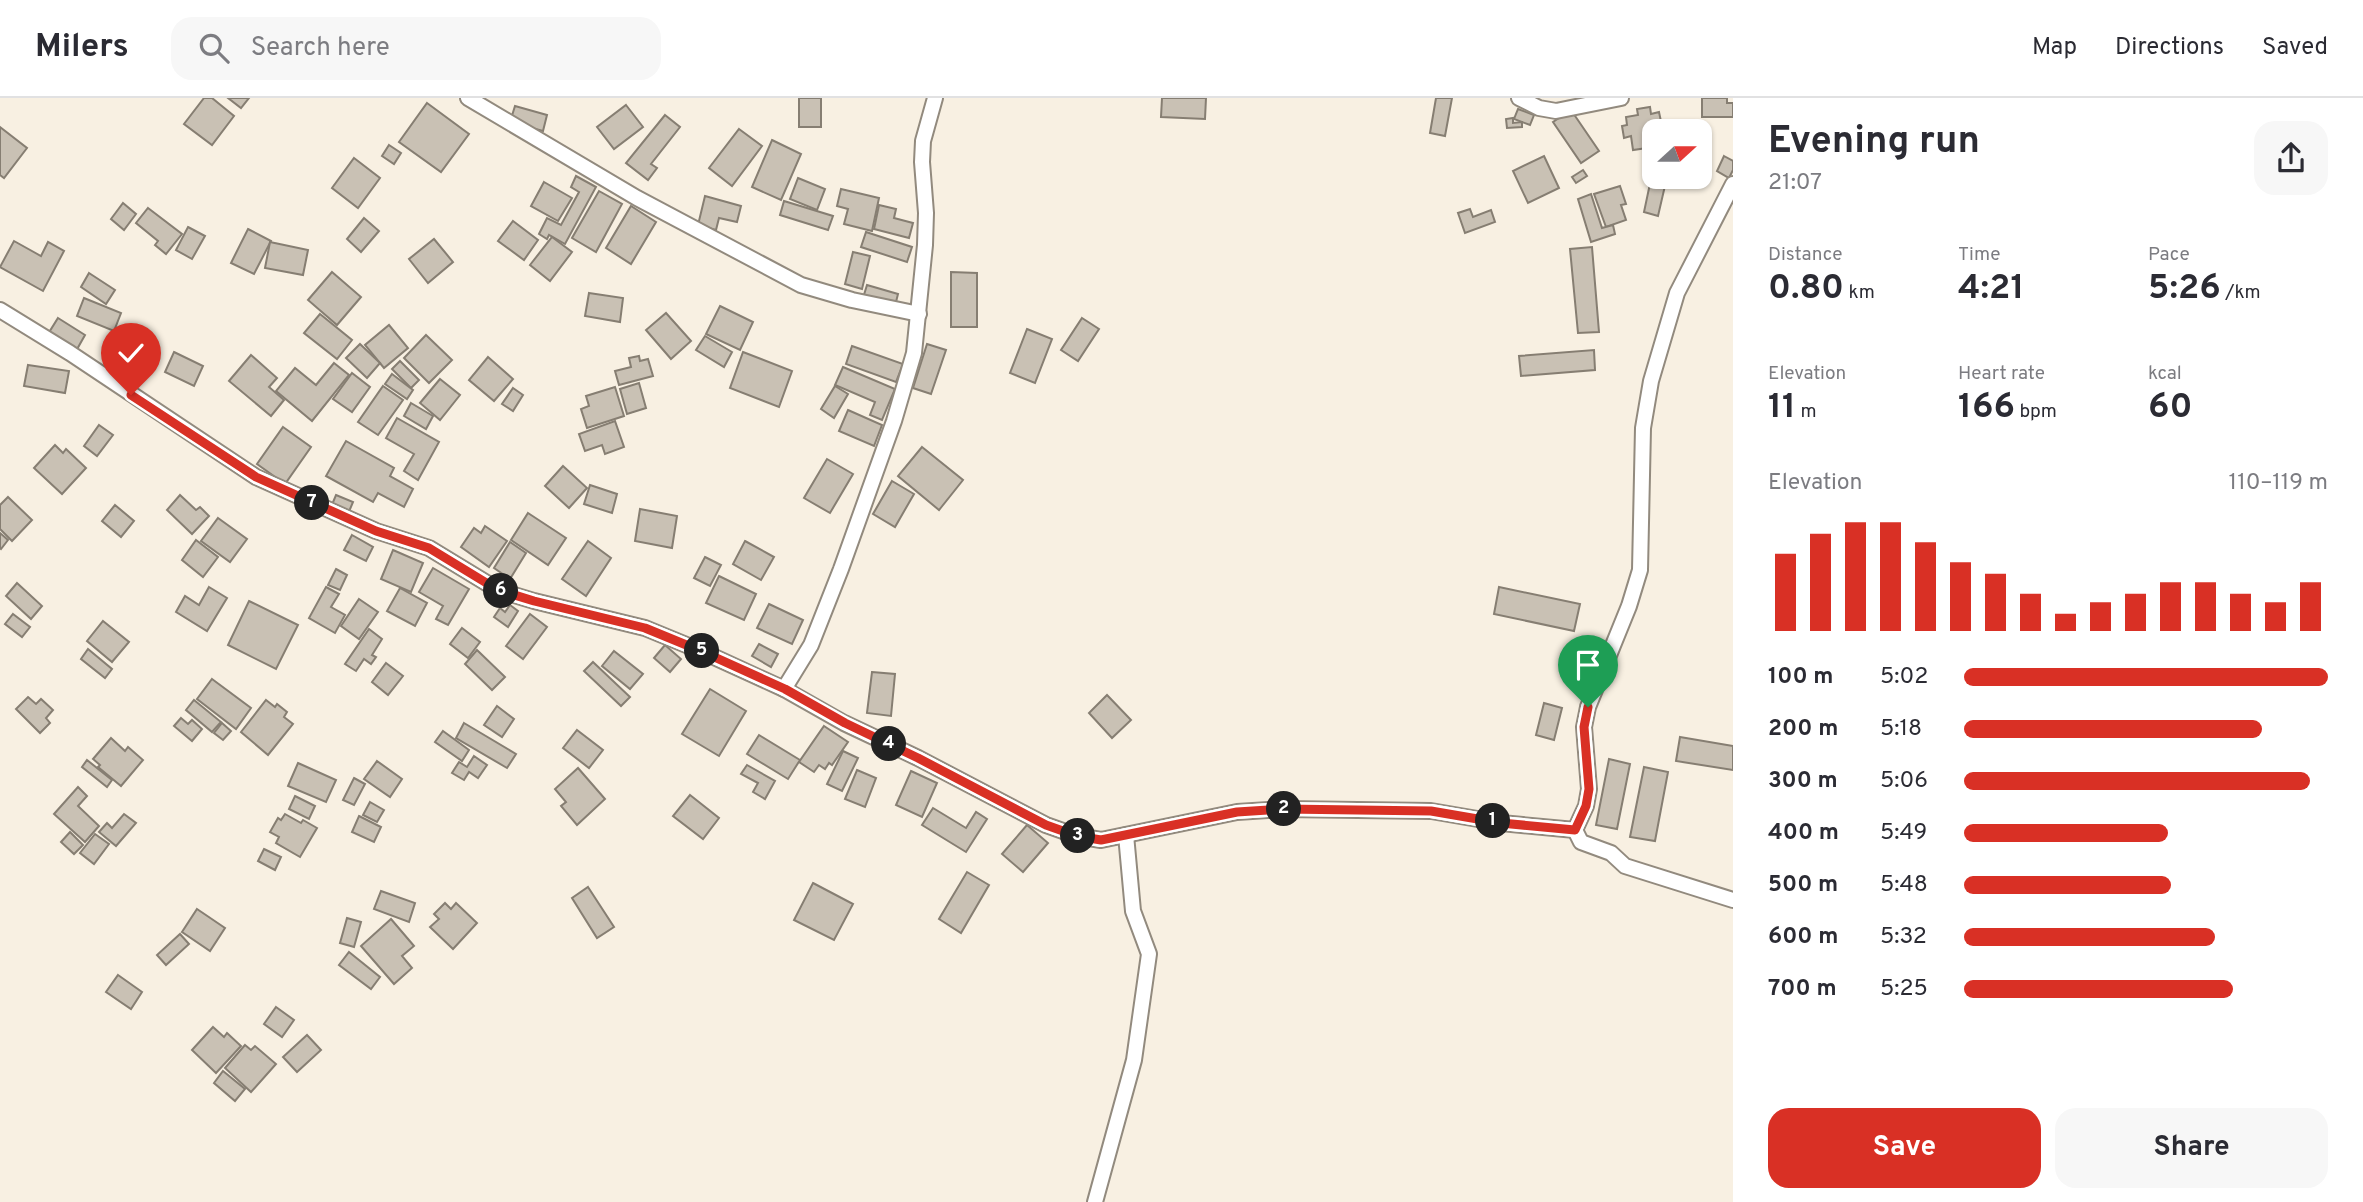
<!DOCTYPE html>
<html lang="en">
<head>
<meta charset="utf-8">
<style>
  :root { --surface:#fff; --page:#f7f7f7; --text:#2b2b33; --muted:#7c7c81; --line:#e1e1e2; --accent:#d93025 }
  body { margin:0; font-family:Overpass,sans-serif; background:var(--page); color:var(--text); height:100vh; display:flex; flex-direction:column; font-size:26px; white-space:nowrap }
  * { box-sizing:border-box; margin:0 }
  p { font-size:23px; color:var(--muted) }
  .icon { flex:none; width:38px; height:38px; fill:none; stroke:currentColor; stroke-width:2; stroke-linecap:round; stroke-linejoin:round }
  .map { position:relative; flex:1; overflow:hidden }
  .side { display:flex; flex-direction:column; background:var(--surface); width:630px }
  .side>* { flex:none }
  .needle { width:46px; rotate:69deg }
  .controls { position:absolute; left:1642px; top:21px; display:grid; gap:14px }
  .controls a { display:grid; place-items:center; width:70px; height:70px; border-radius:14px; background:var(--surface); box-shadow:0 2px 5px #0004; font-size:35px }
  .pin { position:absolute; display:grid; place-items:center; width:60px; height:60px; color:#fff; margin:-72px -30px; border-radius:50% 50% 50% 0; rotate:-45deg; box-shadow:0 0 7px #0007 }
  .pin .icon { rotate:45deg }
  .km { position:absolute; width:35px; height:35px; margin:-18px; border-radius:50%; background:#222; color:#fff; font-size:19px; line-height:35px; text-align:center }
  .round { display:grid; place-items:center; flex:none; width:74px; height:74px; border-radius:21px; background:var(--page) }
  .summary { display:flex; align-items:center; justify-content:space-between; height:119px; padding:0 35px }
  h1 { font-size:38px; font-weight:700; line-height:52px }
  .metrics { display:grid; grid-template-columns:repeat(3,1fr); gap:10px; height:119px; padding:7px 35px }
  .metrics div { display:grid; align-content:center }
  .metrics b { font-size:35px; font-weight:700 }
  .metrics small { font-size:19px; font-weight:400 }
  .metrics p { font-size:19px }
  .chart { height:196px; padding:14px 35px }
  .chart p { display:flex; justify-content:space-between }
  .chart svg { width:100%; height:126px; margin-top:7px; stroke:var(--accent); stroke-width:6 }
  .cta { display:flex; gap:14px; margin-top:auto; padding:14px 35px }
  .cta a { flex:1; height:80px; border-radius:21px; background:var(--accent); color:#fff; font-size:28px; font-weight:700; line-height:80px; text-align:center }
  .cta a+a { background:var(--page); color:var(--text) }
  ul { padding:0 35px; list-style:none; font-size:23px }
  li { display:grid; grid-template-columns:112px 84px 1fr; align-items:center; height:52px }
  li i { height:18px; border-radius:9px; background:var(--accent) }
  header { display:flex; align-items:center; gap:42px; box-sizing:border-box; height:98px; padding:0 35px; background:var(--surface); border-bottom:2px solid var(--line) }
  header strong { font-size:33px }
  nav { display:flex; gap:38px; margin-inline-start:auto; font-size:24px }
  .search { width:490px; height:63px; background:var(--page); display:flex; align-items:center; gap:18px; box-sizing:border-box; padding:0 24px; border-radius:21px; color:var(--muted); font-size:26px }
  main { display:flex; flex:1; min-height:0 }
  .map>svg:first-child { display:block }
  .building { fill:#c9c1b4; stroke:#867e72; stroke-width:2 }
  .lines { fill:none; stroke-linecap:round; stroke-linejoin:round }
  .minor-casing { stroke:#928a7e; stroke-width:18 }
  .minor { stroke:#fff; stroke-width:14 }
  .route-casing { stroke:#fff; stroke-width:14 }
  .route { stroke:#d93025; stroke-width:9 }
</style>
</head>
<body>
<header>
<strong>Milers</strong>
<div class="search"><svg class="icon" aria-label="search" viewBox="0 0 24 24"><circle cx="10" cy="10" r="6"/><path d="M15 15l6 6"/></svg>Search here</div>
<nav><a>Map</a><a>Directions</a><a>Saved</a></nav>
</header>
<main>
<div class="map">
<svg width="1733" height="1104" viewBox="0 0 1733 1104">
  <rect width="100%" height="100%" fill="#f8f0e2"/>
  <!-- building -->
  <g class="building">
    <polygon points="204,0 212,0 234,18 212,47 184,26"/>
    <polygon points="228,0 249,0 241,10"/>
    <rect x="799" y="0" width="22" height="29"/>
    <polygon points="1162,0 1206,0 1205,21 1161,19"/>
    <polygon points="1436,0 1452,0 1445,38 1430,35"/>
    <polygon points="1702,0 1727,0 1727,5 1733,5 1733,19 1702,19"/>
    <polygon points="427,5 469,36 441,74 399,44"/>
    <polygon points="626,7 643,29 614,51 597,29"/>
    <polygon points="515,8 547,17 543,33 510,24"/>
    <polygon points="1650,9 1651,16 1659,14 1663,33 1654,33 1654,49 1633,52 1631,38 1624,40 1622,28 1627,27 1626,19 1638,17 1637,11"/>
    <polygon points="1518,11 1534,17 1530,27 1514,21"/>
    <polygon points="1571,12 1599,53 1581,65 1553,24"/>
    <polygon points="665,17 680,29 651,66 657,70 648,82 626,65"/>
    <polygon points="1513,20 1513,25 1522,24 1522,29 1507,30 1506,21"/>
    <polygon points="0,29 27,50 4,80 0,77"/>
    <polygon points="739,31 762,48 732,88 709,70"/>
    <polygon points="772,42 801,56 781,102 752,89"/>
    <polygon points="389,47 401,55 394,66 382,58"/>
    <polygon points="1544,58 1559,90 1528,105 1513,73"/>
    <polygon points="1724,58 1733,63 1733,72 1729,80 1717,73"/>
    <polygon points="354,60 380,80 358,110 332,90"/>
    <polygon points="1583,72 1587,78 1576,85 1572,79"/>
    <polygon points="1652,76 1654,79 1667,79 1658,118 1644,114"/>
    <polygon points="576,78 596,89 565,146 549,137 547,141 539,136 547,120 561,127 579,94 571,89"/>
    <polygon points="798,80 825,91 817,112 790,101"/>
    <polygon points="544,84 572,100 558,123 531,108"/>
    <polygon points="1620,88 1626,106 1621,107 1626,122 1606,129 1594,96"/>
    <polygon points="841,91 879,100 872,133 844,126 848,111 837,108"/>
    <polygon points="599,93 622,106 596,154 572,140"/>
    <polygon points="1591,96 1602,130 1613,127 1615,136 1591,144 1578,101"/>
    <polygon points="705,98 741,108 737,124 719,120 716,132 698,127"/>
    <polygon points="784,103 833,118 828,132 780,117"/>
    <polygon points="123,105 136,116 124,132 111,121"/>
    <polygon points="879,107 896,111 894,120 913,125 909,140 874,131"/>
    <polygon points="631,108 656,124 631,166 606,150"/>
    <polygon points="148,110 182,136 166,156 155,147 158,143 136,125"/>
    <polygon points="1470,111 1473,119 1491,112 1495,124 1465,135 1458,115"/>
    <polygon points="364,120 379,133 361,154 347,141"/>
    <polygon points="513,123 538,142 524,162 498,143"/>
    <polygon points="188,129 205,138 192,161 176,152"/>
    <polygon points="248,131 271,143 254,176 231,165"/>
    <polygon points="866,134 912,149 907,164 861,149"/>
    <polygon points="552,139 572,154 550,183 530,167"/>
    <polygon points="434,141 453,164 428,185 409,161"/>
    <polygon points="14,143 41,158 48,144 64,153 43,193 0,169"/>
    <polygon points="270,144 308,152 303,177 265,170"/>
    <polygon points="1592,149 1599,234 1578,235 1570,151"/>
    <polygon points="853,154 870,158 862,191 845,186"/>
    <polygon points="332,174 361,199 337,227 308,202"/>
    <polygon points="951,174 977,175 977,229 951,229"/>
    <polygon points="89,175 115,192 106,206 81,189"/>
    <polygon points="867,187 898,196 895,208 863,200"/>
    <polygon points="589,195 623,200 620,224 585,218"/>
    <polygon points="84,200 121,215 114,233 77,218"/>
    <polygon points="720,208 753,224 740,252 706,236"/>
    <polygon points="666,215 691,243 671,261 646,232"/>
    <polygon points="320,216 352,242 337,261 304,235"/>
    <polygon points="58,220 85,237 76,253 48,236"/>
    <polygon points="1082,220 1099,231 1078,263 1061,252"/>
    <polygon points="389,227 408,250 384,270 365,247"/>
    <polygon points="1027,231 1052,241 1035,285 1010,275"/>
    <polygon points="426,237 452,262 429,285 404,260"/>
    <polygon points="705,238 732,254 724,269 696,252"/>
    <polygon points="360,246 380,265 367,280 346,260"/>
    <polygon points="927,246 946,252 931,296 913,290"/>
    <polygon points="852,248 903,266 896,284 846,266"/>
    <polygon points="1594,252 1595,272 1521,278 1519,258"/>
    <polygon points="174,254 203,268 194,288 165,274"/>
    <polygon points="743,254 792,273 779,309 730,290"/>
    <polygon points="251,257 277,280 269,289 284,302 271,318 229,283"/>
    <polygon points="639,258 640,263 648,261 653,278 619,287 615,273 631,269 629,260"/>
    <polygon points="488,259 513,281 494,303 469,282"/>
    <polygon points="400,263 419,282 411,290 392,271"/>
    <polygon points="334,265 349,277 312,323 276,293 295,270 316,287"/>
    <polygon points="28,267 69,273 65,295 24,288"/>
    <polygon points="843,269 895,291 882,322 870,317 875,304 835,287"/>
    <polygon points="352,275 370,289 352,314 333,301"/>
    <polygon points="392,276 413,292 407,301 385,286"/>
    <polygon points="440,281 460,297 440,322 420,305"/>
    <polygon points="639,285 646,310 627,316 620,291"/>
    <polygon points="383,288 403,302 378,337 358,324"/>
    <polygon points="835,288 848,296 834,320 821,311"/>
    <polygon points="615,289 624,318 587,330 581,311 589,308 586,298"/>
    <polygon points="513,290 523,297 513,313 502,306"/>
    <polygon points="411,305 433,318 426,331 404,318"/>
    <polygon points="848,312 882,327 874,348 839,333"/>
    <polygon points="397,320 439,344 418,382 404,373 414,356 386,340"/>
    <polygon points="615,323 624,349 605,356 602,347 585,353 579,336"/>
    <polygon points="99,327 113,337 97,358 84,348"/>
    <polygon points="283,329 311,349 285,386 257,366"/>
    <polygon points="346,343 394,370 390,378 413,391 404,409 378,395 373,404 326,378"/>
    <polygon points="55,347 63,355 66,351 86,370 62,396 34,370"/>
    <polygon points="922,349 963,382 939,412 898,378"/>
    <polygon points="827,361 853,376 830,415 804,400"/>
    <polygon points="563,368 587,390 569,410 545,388"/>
    <polygon points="892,383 914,396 895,429 873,416"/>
    <polygon points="590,387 617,396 612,415 584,406"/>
    <polygon points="180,397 196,412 200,409 209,418 192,436 167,412"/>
    <polygon points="336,397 353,404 348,416 331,409"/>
    <polygon points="8,399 32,422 12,443 0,431 0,407"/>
    <polygon points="115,407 134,423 121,439 102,423"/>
    <polygon points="640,411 677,418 672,450 635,443"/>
    <polygon points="528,415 566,440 548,467 511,442"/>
    <polygon points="218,420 247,441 230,464 201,443"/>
    <polygon points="485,428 507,443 489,469 461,449 474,430 481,435"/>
    <polygon points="0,435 8,442 1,451 0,450"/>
    <polygon points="352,437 373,449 366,463 344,452"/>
    <polygon points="196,442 218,459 203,479 182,462"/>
    <polygon points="588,443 611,460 586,498 562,481"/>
    <polygon points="745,443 774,459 761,482 733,466"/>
    <polygon points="510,444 526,455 510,481 494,470"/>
    <polygon points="393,452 423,465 411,494 381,481"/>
    <polygon points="705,459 721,467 710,488 694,480"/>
    <polygon points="433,470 469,491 448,527 436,521 443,508 419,494"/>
    <polygon points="336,471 347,477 340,492 328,487"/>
    <polygon points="719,478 756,496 744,522 706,505"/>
    <polygon points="17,485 42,508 31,521 6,498"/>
    <polygon points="209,489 227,500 207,533 176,514 185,498 199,507"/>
    <polygon points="326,489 339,496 331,509 345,517 335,535 309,520"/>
    <polygon points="1499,489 1580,506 1574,533 1494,516"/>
    <polygon points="400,490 427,505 415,528 387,513"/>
    <polygon points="359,501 378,514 359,541 341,528"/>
    <polygon points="249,503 298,527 276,571 228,547"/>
    <polygon points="769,506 803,522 792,546 757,530"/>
    <polygon points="510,507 518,513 508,529 494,519 500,510 505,514"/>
    <polygon points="13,516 30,529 22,539 5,526"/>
    <polygon points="530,516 547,529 523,561 506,548"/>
    <polygon points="103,523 129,544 112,564 87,543"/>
    <polygon points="462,530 480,544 468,560 450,546"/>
    <polygon points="369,531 382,541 372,557 376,559 371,566 364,561 356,573 345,566"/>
    <polygon points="759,546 778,556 771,569 752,558"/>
    <polygon points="665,547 681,561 670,574 654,560"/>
    <polygon points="88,551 112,571 105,580 81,561"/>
    <polygon points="477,552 505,579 492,592 465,566"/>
    <polygon points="614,553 643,576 630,591 602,568"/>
    <polygon points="593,564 630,599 621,608 584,573"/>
    <polygon points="386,565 403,578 388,597 372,584"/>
    <polygon points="872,574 895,576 891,618 867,615"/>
    <polygon points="212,581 251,610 236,631 197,601"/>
    <polygon points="710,591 746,613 719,658 682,636"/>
    <polygon points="1107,597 1131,622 1112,640 1089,615"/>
    <polygon points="28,599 36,606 41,601 53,612 46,620 50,625 40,635 16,611"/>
    <polygon points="194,602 221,624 212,634 186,612"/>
    <polygon points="266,602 275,609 277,606 287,614 284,619 293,626 268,657 241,634"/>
    <polygon points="1544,605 1562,610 1554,642 1536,637"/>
    <polygon points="497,608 514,621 502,639 484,627"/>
    <polygon points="181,620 188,626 192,622 202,631 192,643 174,628"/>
    <polygon points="222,625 231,633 223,642 214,635"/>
    <polygon points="464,625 516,656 507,670 456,640"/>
    <polygon points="824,628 848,644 832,667 829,665 825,671 819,667 814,674 799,664"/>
    <polygon points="577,632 603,652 589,670 563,650"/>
    <polygon points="443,633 469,652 462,663 435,644"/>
    <polygon points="759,637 800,662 788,681 747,656"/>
    <polygon points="1680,639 1733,648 1733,672 1676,663"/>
    <polygon points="111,640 125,653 128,649 143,662 121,688 98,669 100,667 93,661"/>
    <polygon points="843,653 858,660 842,693 827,686"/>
    <polygon points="474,658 487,667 478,680 469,674 464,682 452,675 459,664 467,669"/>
    <polygon points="1609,661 1630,666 1617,731 1596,727"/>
    <polygon points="87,662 112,682 107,689 82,669"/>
    <polygon points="377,663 402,681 390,699 364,681"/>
    <polygon points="298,665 336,682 326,704 288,688"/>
    <polygon points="747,667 775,683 765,701 753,694 758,685 741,676"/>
    <polygon points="1644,669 1668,674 1655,743 1630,739"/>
    <polygon points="578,670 605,701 577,727 561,708 566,704 555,691"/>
    <polygon points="857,672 876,680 865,709 845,701"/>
    <polygon points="911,673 937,685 922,719 896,707"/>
    <polygon points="354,680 365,686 354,707 343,702"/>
    <polygon points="78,689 87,698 78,708 99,728 85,744 54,716"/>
    <polygon points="690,697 719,720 703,741 673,718"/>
    <polygon points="295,698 315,708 309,721 289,711"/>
    <polygon points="370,704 384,712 377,724 363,717"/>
    <polygon points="933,710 966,730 976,714 987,721 966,754 922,727"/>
    <polygon points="124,716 136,725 116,748 99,734 107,725 112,730"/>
    <polygon points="285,716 301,725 303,722 317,730 300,759 276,745 279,739 270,734 278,720 281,722"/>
    <polygon points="359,718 381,729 374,744 352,734"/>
    <polygon points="1027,727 1048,745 1023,774 1002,756"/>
    <polygon points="70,734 83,747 74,756 61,744"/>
    <polygon points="95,736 109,746 94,766 80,755"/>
    <polygon points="264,751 281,759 275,772 258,763"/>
    <polygon points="967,774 989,787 961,835 939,821"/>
    <polygon points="813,785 853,806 834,842 794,822"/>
    <polygon points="588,789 614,829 597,840 572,800"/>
    <polygon points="381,793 415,805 409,824 374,811"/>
    <polygon points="445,805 451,811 456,805 477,825 453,851 430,829 439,821 434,816"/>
    <polygon points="197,811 225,830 210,853 182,834"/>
    <polygon points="347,820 361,824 354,849 340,845"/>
    <polygon points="391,821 414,848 402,858 412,870 394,886 361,848"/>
    <polygon points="180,836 189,846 166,867 157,857"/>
    <polygon points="349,854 380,879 371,891 339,867"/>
    <polygon points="118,877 142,894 131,911 106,894"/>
    <polygon points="276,909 294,922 282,939 264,926"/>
    <polygon points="213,929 224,939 227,935 241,948 216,975 192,952"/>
    <polygon points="307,937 321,952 297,974 283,959"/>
    <polygon points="245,947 251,952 255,948 276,966 251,994 225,970"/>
    <polygon points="223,973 245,991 235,1003 214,985"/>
  </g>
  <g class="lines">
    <defs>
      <g id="minor">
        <polyline points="468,0 637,100 801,187 852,202 919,216"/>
        <polyline points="1519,0 1539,10 1556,13 1621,0"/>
        <polyline points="1733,86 1677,195 1651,283 1643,330 1640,472 1629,508 1588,609 1584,629 1589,691 1586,708 1575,732 1581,744 1611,755 1625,768 1733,802"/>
        <polyline points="0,212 70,255 256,379 376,433 429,450 498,492 534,503 645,530 701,553 784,591 844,625 918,660 1046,727 1077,738 1101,742 1237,714 1284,711 1431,713 1501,725 1575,732"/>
        <polyline points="784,591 811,547 841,471 894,323 914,255 925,147 926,115 922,64 923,43 935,0"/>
        <polyline points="1095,1104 1134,962 1149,856 1133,813 1126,737"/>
      </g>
    </defs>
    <!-- minor casing -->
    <use href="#minor" class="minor-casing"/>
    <!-- minor -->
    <use href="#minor" class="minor"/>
  </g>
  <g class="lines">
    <defs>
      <polyline id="route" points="131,297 256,379 376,433 429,450 498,492 534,503 645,530 701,553 785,591 845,625 918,660 1046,727 1077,738 1101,742 1237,714 1284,711 1431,713 1501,725 1575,732 1586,708 1589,691 1584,629 1588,609"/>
    </defs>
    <!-- route casing -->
    <use href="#route" class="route-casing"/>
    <!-- route -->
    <use href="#route" class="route"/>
  </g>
</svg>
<div class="controls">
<a><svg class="needle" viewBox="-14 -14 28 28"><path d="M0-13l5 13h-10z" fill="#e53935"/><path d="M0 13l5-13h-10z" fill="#7c7c81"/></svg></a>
</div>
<div class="pin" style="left:1588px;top:609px;background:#1e9e55"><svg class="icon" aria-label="arrive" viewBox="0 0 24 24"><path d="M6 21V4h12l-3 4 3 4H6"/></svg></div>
<div class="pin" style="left:131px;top:297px;background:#d93025"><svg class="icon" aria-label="check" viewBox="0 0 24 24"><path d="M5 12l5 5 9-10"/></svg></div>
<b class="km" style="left:1493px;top:723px">1</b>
<b class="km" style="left:1284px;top:711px">2</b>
<b class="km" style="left:1078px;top:738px">3</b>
<b class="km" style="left:889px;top:646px">4</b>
<b class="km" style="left:702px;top:553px">5</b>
<b class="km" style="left:501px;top:493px">6</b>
<b class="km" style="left:312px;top:405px">7</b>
</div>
<section class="side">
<div class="summary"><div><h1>Evening run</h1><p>21:07</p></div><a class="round"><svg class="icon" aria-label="share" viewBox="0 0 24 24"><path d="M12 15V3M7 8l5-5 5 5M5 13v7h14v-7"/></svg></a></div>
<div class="metrics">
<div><p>Distance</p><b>0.80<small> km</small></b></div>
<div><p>Time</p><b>4:21</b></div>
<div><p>Pace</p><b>5:26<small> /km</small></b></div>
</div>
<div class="metrics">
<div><p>Elevation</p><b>11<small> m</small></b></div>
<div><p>Heart rate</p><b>166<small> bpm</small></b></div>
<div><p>kcal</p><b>60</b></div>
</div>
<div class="chart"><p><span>Elevation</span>110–119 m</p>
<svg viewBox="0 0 160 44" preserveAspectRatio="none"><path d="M5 44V17M15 44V10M25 44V6M35 44V6M45 44V13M55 44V20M65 44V24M75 44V31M85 44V38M95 44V34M105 44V31M115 44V27M125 44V27M135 44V31M145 44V34M155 44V27"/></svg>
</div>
<ul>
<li><b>100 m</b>5:02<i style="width:100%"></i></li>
<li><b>200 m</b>5:18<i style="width:82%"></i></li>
<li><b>300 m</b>5:06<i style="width:95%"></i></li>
<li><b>400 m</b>5:49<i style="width:56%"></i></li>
<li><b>500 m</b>5:48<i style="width:57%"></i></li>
<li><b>600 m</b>5:32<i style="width:69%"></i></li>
<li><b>700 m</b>5:25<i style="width:74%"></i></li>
</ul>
<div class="cta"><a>Save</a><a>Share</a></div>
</section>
</main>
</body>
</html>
